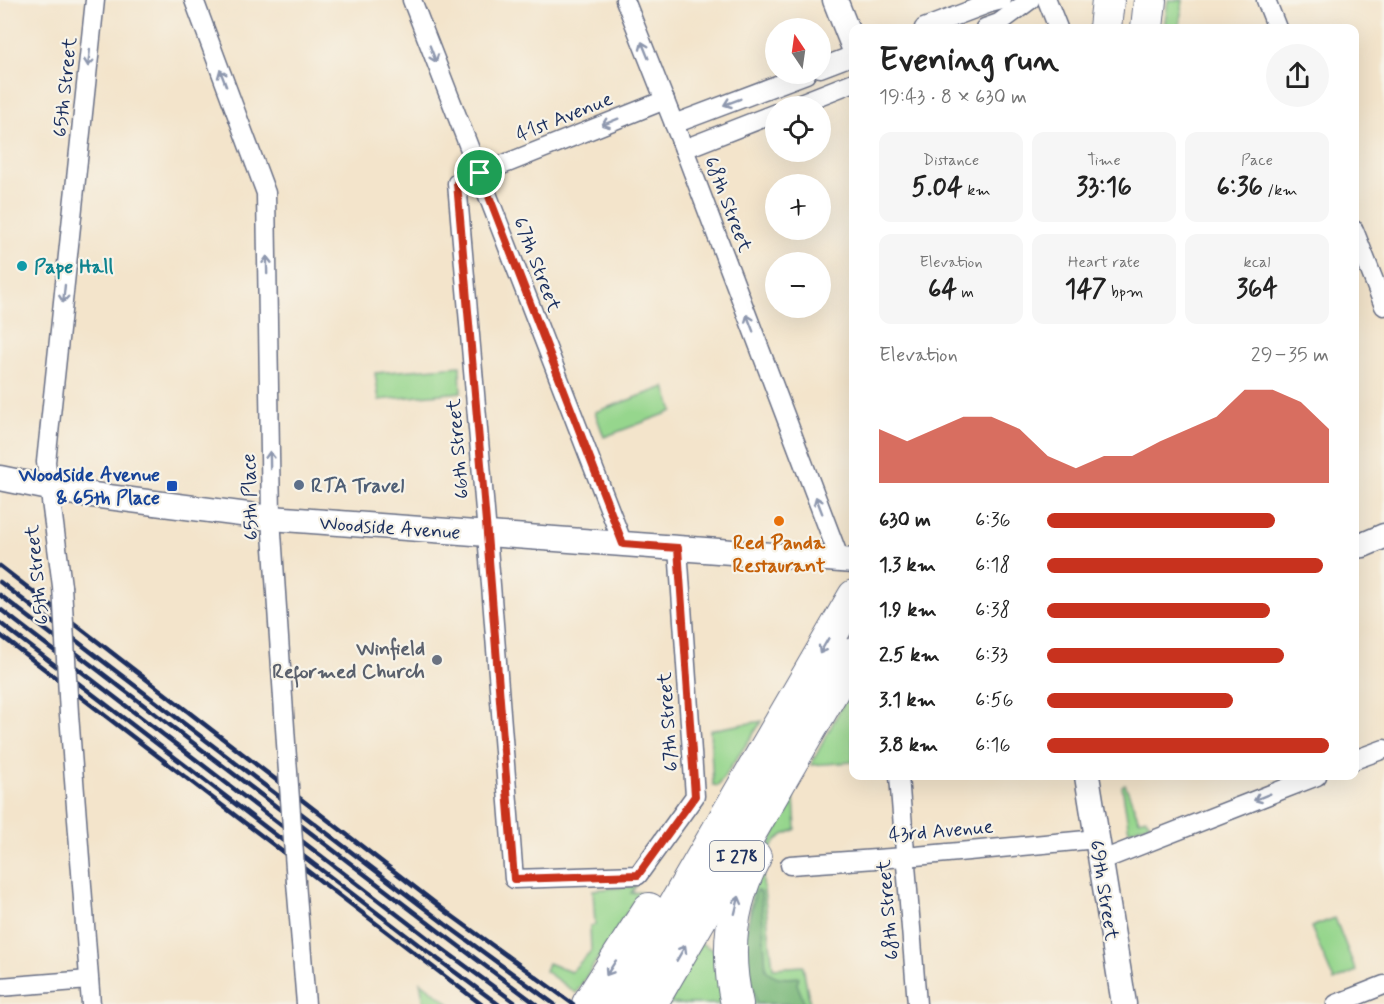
<!DOCTYPE html>
<html lang="en">
<head>
<meta charset="utf-8">
<style>
  :root { --surface:#fff; --page:#f6f6f6; --text:#222; --muted:#767676; --accent:#c8321e }
  body { margin:0; font-family:Mynerve,sans-serif; background:var(--page); color:var(--text); height:100vh; display:flex; flex-direction:column; font-size:22px; white-space:nowrap }
  * { box-sizing:border-box; margin:0 }
  p { font-size:20px; color:var(--muted) }
  .icon { flex:none; width:33px; height:33px; fill:none; stroke:currentColor; stroke-width:2; stroke-linecap:round; stroke-linejoin:round }
  .map { position:relative; flex:1; overflow:hidden }
  .sheet { position:absolute; left:849px; top:24px; width:510px; height:756px; display:flex; flex-direction:column; background:var(--surface); border-radius:12px; box-shadow:0 6px 24px #0002 }
  .sheet>* { flex:none }
  .needle { width:39px; rotate:347deg }
  .fabs { position:absolute; left:765px; top:18px; display:grid; gap:12px }
  .fabs a { display:grid; place-items:center; width:66px; height:66px; border-radius:50%; background:var(--surface); box-shadow:0 6px 24px #0002; font-size:30px }
  .pin { position:absolute; display:grid; place-items:center; width:51px; height:51px; color:#fff; margin:-26px; border:3px solid #fff; border-radius:50%; box-shadow:0 2px 6px #0007 }
  .round { display:grid; place-items:center; flex:none; width:63px; height:63px; border-radius:32px; background:var(--page) }
  .head { display:flex; align-items:center; justify-content:space-between; height:102px; padding:0 30px }
  h1 { font-size:33px; font-weight:800; line-height:45px }
  .stats { display:grid; grid-template-columns:repeat(3,1fr); gap:9px; height:102px; padding:6px 30px }
  .stats div { display:grid; align-content:center; border-radius:12px; background:var(--page); text-align:center }
  .stats b { font-size:26px; font-weight:800 }
  .stats small { font-size:16px; font-weight:400 }
  .stats p { font-size:16px }
  .chart { height:168px; padding:12px 30px }
  .chart p { display:flex; justify-content:space-between }
  .chart svg { width:100%; height:108px; margin-top:6px; fill:var(--accent); opacity:.7 }
  ul { padding:0 30px; list-style:none; font-size:20px }
  li { display:grid; grid-template-columns:96px 72px 1fr; align-items:center; height:45px }
  li i { height:15px; border-radius:8px; background:var(--accent) }
  .map>svg:first-child { display:block }
  .green { fill:#96d68d; stroke:#588276; stroke-width:1.5 }
  .forest { fill:#78b778; stroke:#4a736b; stroke-width:1.5 }
  .lines { fill:none; stroke-linecap:round; stroke-linejoin:round }
  .street-casing { stroke:#676e84; stroke-width:21 }
  .secondary-casing { stroke:#676e84; stroke-width:27 }
  .highway-casing { stroke:#676e84; stroke-width:34 }
  .street { stroke:#fff; stroke-width:18 }
  .secondary { stroke:#fff; stroke-width:24 }
  .highway { stroke:#fff; stroke-width:32 }
  .rail { stroke:#1b2f5e; stroke-width:4.5 }
  .street-bridge-casing { stroke:#676e84; stroke-width:21; stroke-linecap:butt }
  .street-bridge { stroke:#fff; stroke-width:18 }
  .oneway { stroke:#8d97ae }
  .route-casing { stroke:#fff; stroke-width:12 }
  .route { stroke:#c8321e; stroke-width:8 }
  .culture-dot { fill:#0f9aa8; stroke:#f7f3e8; stroke-width:2 }
  .service-dot { fill:#5c6f8a; stroke:#f7f3e8; stroke-width:2 }
  .transit-dot { fill:#1a4fb4; stroke:#f7f3e8; stroke-width:2 }
  .food-dot { fill:#e8710a; stroke:#f7f3e8; stroke-width:2 }
  .worship-dot { fill:#6b7280; stroke:#f7f3e8; stroke-width:2 }
  .labels { text-anchor:middle; stroke-width:4.5; stroke-linejoin:round; paint-order:stroke }
  .shield { fill:#f7f3e8; stroke:#5d6a87; stroke-width:1.5 }
  .shield-label { font-size:18px; font-weight:bold; fill:#1b2f5e }
  .street-label { font-size:20px; fill:#1b2f5e; stroke:#f7f3e8 }
  .culture-label { font-size:20px; font-weight:bold; fill:#0d838f; stroke:#f7f3e8; text-anchor:start }
  .transit-label { font-size:20px; font-weight:bold; fill:#164399; stroke:#f7f3e8; text-anchor:end }
  .service-label { font-size:20px; font-weight:bold; fill:#4e5e75; stroke:#f7f3e8; text-anchor:start }
  .food-label { font-size:20px; font-weight:bold; fill:#c56008; stroke:#f7f3e8 }
  .worship-label { font-size:20px; font-weight:bold; fill:#5b616d; stroke:#f7f3e8; text-anchor:end }
</style>
</head>
<body>
<div class="map">
<svg width="1384" height="1004" viewBox="0 0 1384 1004">
  <rect width="100%" height="100%" fill="#f7f3e8"/>
  <filter id="ink" filterUnits="userSpaceOnUse"><feTurbulence type="fractalNoise" baseFrequency=".0167" numOctaves="2"/><feDisplacementMap in="SourceGraphic" scale="12" xChannelSelector="R" yChannelSelector="G"/><feConvolveMatrix kernelMatrix="1 2 1 2 8 2 1 2 1" color-interpolation-filters="sRGB"/></filter>
  <filter id="wash" filterUnits="userSpaceOnUse"><feTurbulence type="fractalNoise" baseFrequency=".008" numOctaves="4" result="noise"/><feDisplacementMap in="SourceGraphic" scale="24" xChannelSelector="R" yChannelSelector="G"/><feGaussianBlur stdDeviation="1.35" result="paint"/><feColorMatrix in="noise" values="0 0 0 0 0 0 0 0 0 0 0 0 0 0 0 0 0 1.4 0 .05"/><feComposite in="paint" operator="in"/></filter>
  <g filter="url(#wash)">
    <rect width="100%" height="100%" fill="#f3e4cb"/>
    <!-- green -->
    <g class="green">
      <polygon points="1168,0 1183,0 1179,28 1164,28"/>
      <polygon points="460,366 461,392 379,400 375,373"/>
      <polygon points="665,387 673,411 604,437 595,412"/>
      <polygon points="853,685 853,762 811,765"/>
      <polygon points="762,721 718,786 713,785 710,730"/>
      <polygon points="1125,784 1139,820 1146,818 1150,823 1129,831 1122,786"/>
      <path d="M794,798L796,829C791,832 786,833 782,836C769,844 762,867 763,882L773,968L803,966L810,1004H747L742,979L754,872Z"/>
      <polygon points="636,886 631,893 640,892 576,993 545,971 548,963 571,972 591,951 590,926 595,925 593,890"/>
      <polygon points="1335,918 1356,971 1334,981 1311,927"/>
      <polygon points="700,943 721,954 725,1004 669,1004"/>
      <polygon points="420,981 450,1004 424,1004"/>
    </g>
    <!-- forest -->
    <path class="forest" d="M756,890L761,892L766,970C778,980 784,978 799,977L797,984L805,1004H757L743,942Z"/>
  </g>
  <g filter="url(#ink)">
    <g class="lines">
      <defs>
        <g id="street">
          <polyline points="194,0 266,193 271,518 287,758"/>
          <polyline points="412,0 623,544"/>
          <polyline points="625,0 684,149 840,560"/>
          <polyline points="1047,0 1058,28"/>
          <polyline points="1266,0 1277,28"/>
          <polyline points="924,28 990,3 1002,0"/>
          <polyline points="985,28 999,23 1030,0"/>
          <polyline points="820,68 854,55"/>
          <polyline points="665,100 457,183 487,534 514,879 638,875 695,796 678,548"/>
          <polyline points="793,106 854,82"/>
          <polyline points="674,124 806,74"/>
          <polyline points="684,149 776,113"/>
          <polyline points="1354,230 1384,306"/>
          <polyline points="62,586 46,462 95,0"/>
          <polyline points="69,714 91,1004"/>
          <polyline points="1354,760 1384,749"/>
          <polyline points="899,776 917,1004"/>
          <polyline points="1100,861 1317,776"/>
          <polyline points="790,865 905,857 1097,839"/>
          <polyline points="296,882 306,1004"/>
          <polyline points="0,987 89,980"/>
          <polyline points="1336,1004 1384,985"/>
        </g>
        <g id="secondary">
          <polyline points="835,0 854,48"/>
          <polyline points="0,478 69,492 271,518 854,561"/>
          <polyline points="1354,546 1363,545 1384,536"/>
          <polyline points="1087,776 1124,1004"/>
        </g>
        <g id="highway">
          <polyline points="1105,28 1108,0"/>
          <polyline points="1147,28 1150,0"/>
          <polyline points="588,1004 649,909"/>
          <polyline points="617,1004 854,596"/>
          <polyline points="651,1004 854,654"/>
          <path d="M737,1004C725,952 730,904 755,857"/>
        </g>
      </defs>
      <!-- street casing -->
      <use href="#street" class="street-casing"/>
      <!-- secondary casing -->
      <use href="#secondary" class="secondary-casing"/>
      <!-- highway casing -->
      <use href="#highway" class="highway-casing"/>
      <!-- street -->
      <use href="#street" class="street"/>
      <!-- secondary -->
      <use href="#secondary" class="secondary"/>
      <!-- highway -->
      <use href="#highway" class="highway"/>
      <!-- rail -->
      <g class="rail">
        <polyline points="0,566 448,913 573,1004"/>
        <polyline points="0,582 445,924 554,1004"/>
        <polyline points="0,595 440,932 536,1004"/>
        <polyline points="0,609 433,942 517,1004"/>
        <polyline points="0,623 424,949 498,1004"/>
        <polyline points="0,635 481,1004"/>
      </g>
      <defs>
        <g id="street-bridge">
          <polyline points="62,586 69,714"/>
          <polyline points="287,758 296,882"/>
        </g>
      </defs>
      <!-- street-bridge casing -->
      <use href="#street-bridge" class="street-bridge-casing"/>
      <!-- street-bridge -->
      <use href="#street-bridge" class="street-bridge"/>
    </g>
    <!-- one-way arrows -->
    <defs><path id="oneway-shaft" d="M-6 0H5M1.5-3L5.5 0L1.5 3" fill="none" stroke-width="1.6" stroke-linecap="round" stroke-linejoin="round" transform="scale(1.5)"/></defs>
    <g class="oneway">
      <use href="#oneway-shaft" transform="translate(645 50) rotate(-112)"/>
      <use href="#oneway-shaft" transform="translate(433 54) rotate(69)"/>
      <use href="#oneway-shaft" transform="translate(89 58) rotate(96)"/>
      <use href="#oneway-shaft" transform="translate(223 78) rotate(-111)"/>
      <use href="#oneway-shaft" transform="translate(732 102) rotate(159)"/>
      <use href="#oneway-shaft" transform="translate(610 122) rotate(158)"/>
      <use href="#oneway-shaft" transform="translate(267 265) rotate(-91)"/>
      <use href="#oneway-shaft" transform="translate(64 294) rotate(96)"/>
      <use href="#oneway-shaft" transform="translate(750 323) rotate(-111)"/>
      <use href="#oneway-shaft" transform="translate(270 460) rotate(-91)"/>
      <use href="#oneway-shaft" transform="translate(819 505) rotate(-111)"/>
      <use href="#oneway-shaft" transform="translate(824 646) rotate(120)"/>
      <use href="#oneway-shaft" transform="translate(1262 797) rotate(158)"/>
      <use href="#oneway-shaft" transform="translate(737 905) rotate(-76)"/>
      <use href="#oneway-shaft" transform="translate(681 953) rotate(-60)"/>
      <use href="#oneway-shaft" transform="translate(611 968) rotate(123)"/>
    </g>
  </g>
  <g class="lines" filter="url(#ink)">
    <defs>
      <polygon id="route" points="480,173 623,544 678,548 695,796 638,875 514,879 487,534 457,183"/>
    </defs>
    <!-- route casing -->
    <use href="#route" class="route-casing"/>
    <!-- route -->
    <use href="#route" class="route"/>
  </g>
  <!-- markers -->
  <circle class="culture-dot" cx="22" cy="266" r="6"/>
  <circle class="service-dot" cx="299" cy="485" r="6"/>
  <rect class="transit-dot" x="166" y="480" width="12" height="12" rx="3"/>
  <circle class="food-dot" cx="779" cy="521" r="6"/>
  <circle class="worship-dot" cx="437" cy="660" r="6"/>
  <g class="labels">
    <!-- shield labels -->
    <rect class="shield" x="710" y="841" width="54" height="30" rx="4.5"/>
    <g class="shield-label">
      <text x="737" y="862">I 278</text>
    </g>
    <!-- street labels -->
    <g class="street-label">
      <text transform="translate(64 87) rotate(-84)" y="7">65th Street</text>
      <text transform="translate(564 116) rotate(-22)" y="7">41st Avenue</text>
      <text transform="translate(729 204) rotate(69)" y="7">68th Street</text>
      <text transform="translate(538 264) rotate(69)" y="7">67th Street</text>
      <text transform="translate(457 449) rotate(-95)" y="7">66th Street</text>
      <text transform="translate(249 497) rotate(-92)" y="7">65th Place</text>
      <text transform="translate(390 527) rotate(4)" y="7">Woodside Avenue</text>
      <text transform="translate(36 575) rotate(-96)" y="7">65th Street</text>
      <text transform="translate(667 722) rotate(-94)" y="7">67th Street</text>
      <text transform="translate(941 830) rotate(-5)" y="7">43rd Avenue</text>
      <text transform="translate(1105 890) rotate(81)" y="7">69th Street</text>
      <text transform="translate(887 910) rotate(-95)" y="7">68th Street</text>
    </g>
    <!-- culture labels -->
    <g class="culture-label">
      <text x="34" y="273">Pape Hall</text>
    </g>
    <!-- transit labels -->
    <g class="transit-label">
      <text x="160" y="481">Woodside Avenue<tspan x="160" dy="23">&amp; 65th Place</tspan></text>
    </g>
    <!-- service labels -->
    <g class="service-label">
      <text x="311" y="492">RTA Travel</text>
    </g>
    <!-- food labels -->
    <g class="food-label">
      <text x="779" y="549">Red Panda<tspan x="779" dy="23">Restaurant</tspan></text>
    </g>
    <!-- worship labels -->
    <g class="worship-label">
      <text x="425" y="655">Winfield<tspan x="425" dy="23">Reformed Church</tspan></text>
    </g>
  </g>
</svg>
<div class="fabs">
<a><svg class="needle" viewBox="-14 -14 28 28"><path d="M0-13l5 13h-10z" fill="#e53935"/><path d="M0 13l5-13h-10z" fill="#767676"/></svg></a>
<a><svg class="icon" aria-label="locate" viewBox="0 0 24 24"><circle cx="12" cy="12" r="6"/><path d="M12 2v4M12 18v4M2 12h4M18 12h4"/></svg></a>
<a>+</a>
<a>−</a>
</div>
<div class="pin" style="left:480px;top:173px;background:#1e9e55"><svg class="icon" aria-label="arrive" viewBox="0 0 24 24"><path d="M6 21V4h12l-3 4 3 4H6"/></svg></div>
<section class="sheet">
<div class="head"><div><h1>Evening run</h1><p>19:43 · 8 × 630 m</p></div><a class="round"><svg class="icon" aria-label="share" viewBox="0 0 24 24"><path d="M12 15V3M7 8l5-5 5 5M5 13v7h14v-7"/></svg></a></div>
<div class="stats">
<div><p>Distance</p><b>5.04<small> km</small></b></div>
<div><p>Time</p><b>33:16</b></div>
<div><p>Pace</p><b>6:36<small> /km</small></b></div>
</div>
<div class="stats">
<div><p>Elevation</p><b>64<small> m</small></b></div>
<div><p>Heart rate</p><b>147<small> bpm</small></b></div>
<div><p>kcal</p><b>364</b></div>
</div>
<div class="chart"><p><span>Elevation</span>29–35 m</p>
<svg viewBox="0 0 160 44" preserveAspectRatio="none"><path d="M0 44V22L10 27L20 22L30 17L40 17L50 22L60 33L70 38L80 33L90 33L100 27L110 22L120 17L130 6L140 6L150 11L160 22V44z"/></svg>
</div>
<ul>
<li><b>630 m</b>6:36<i style="width:81%"></i></li>
<li><b>1.3 km</b>6:18<i style="width:98%"></i></li>
<li><b>1.9 km</b>6:38<i style="width:79%"></i></li>
<li><b>2.5 km</b>6:33<i style="width:84%"></i></li>
<li><b>3.1 km</b>6:56<i style="width:66%"></i></li>
<li><b>3.8 km</b>6:16<i style="width:100%"></i></li>
</ul>
</section>
</div>
</body>
</html>
